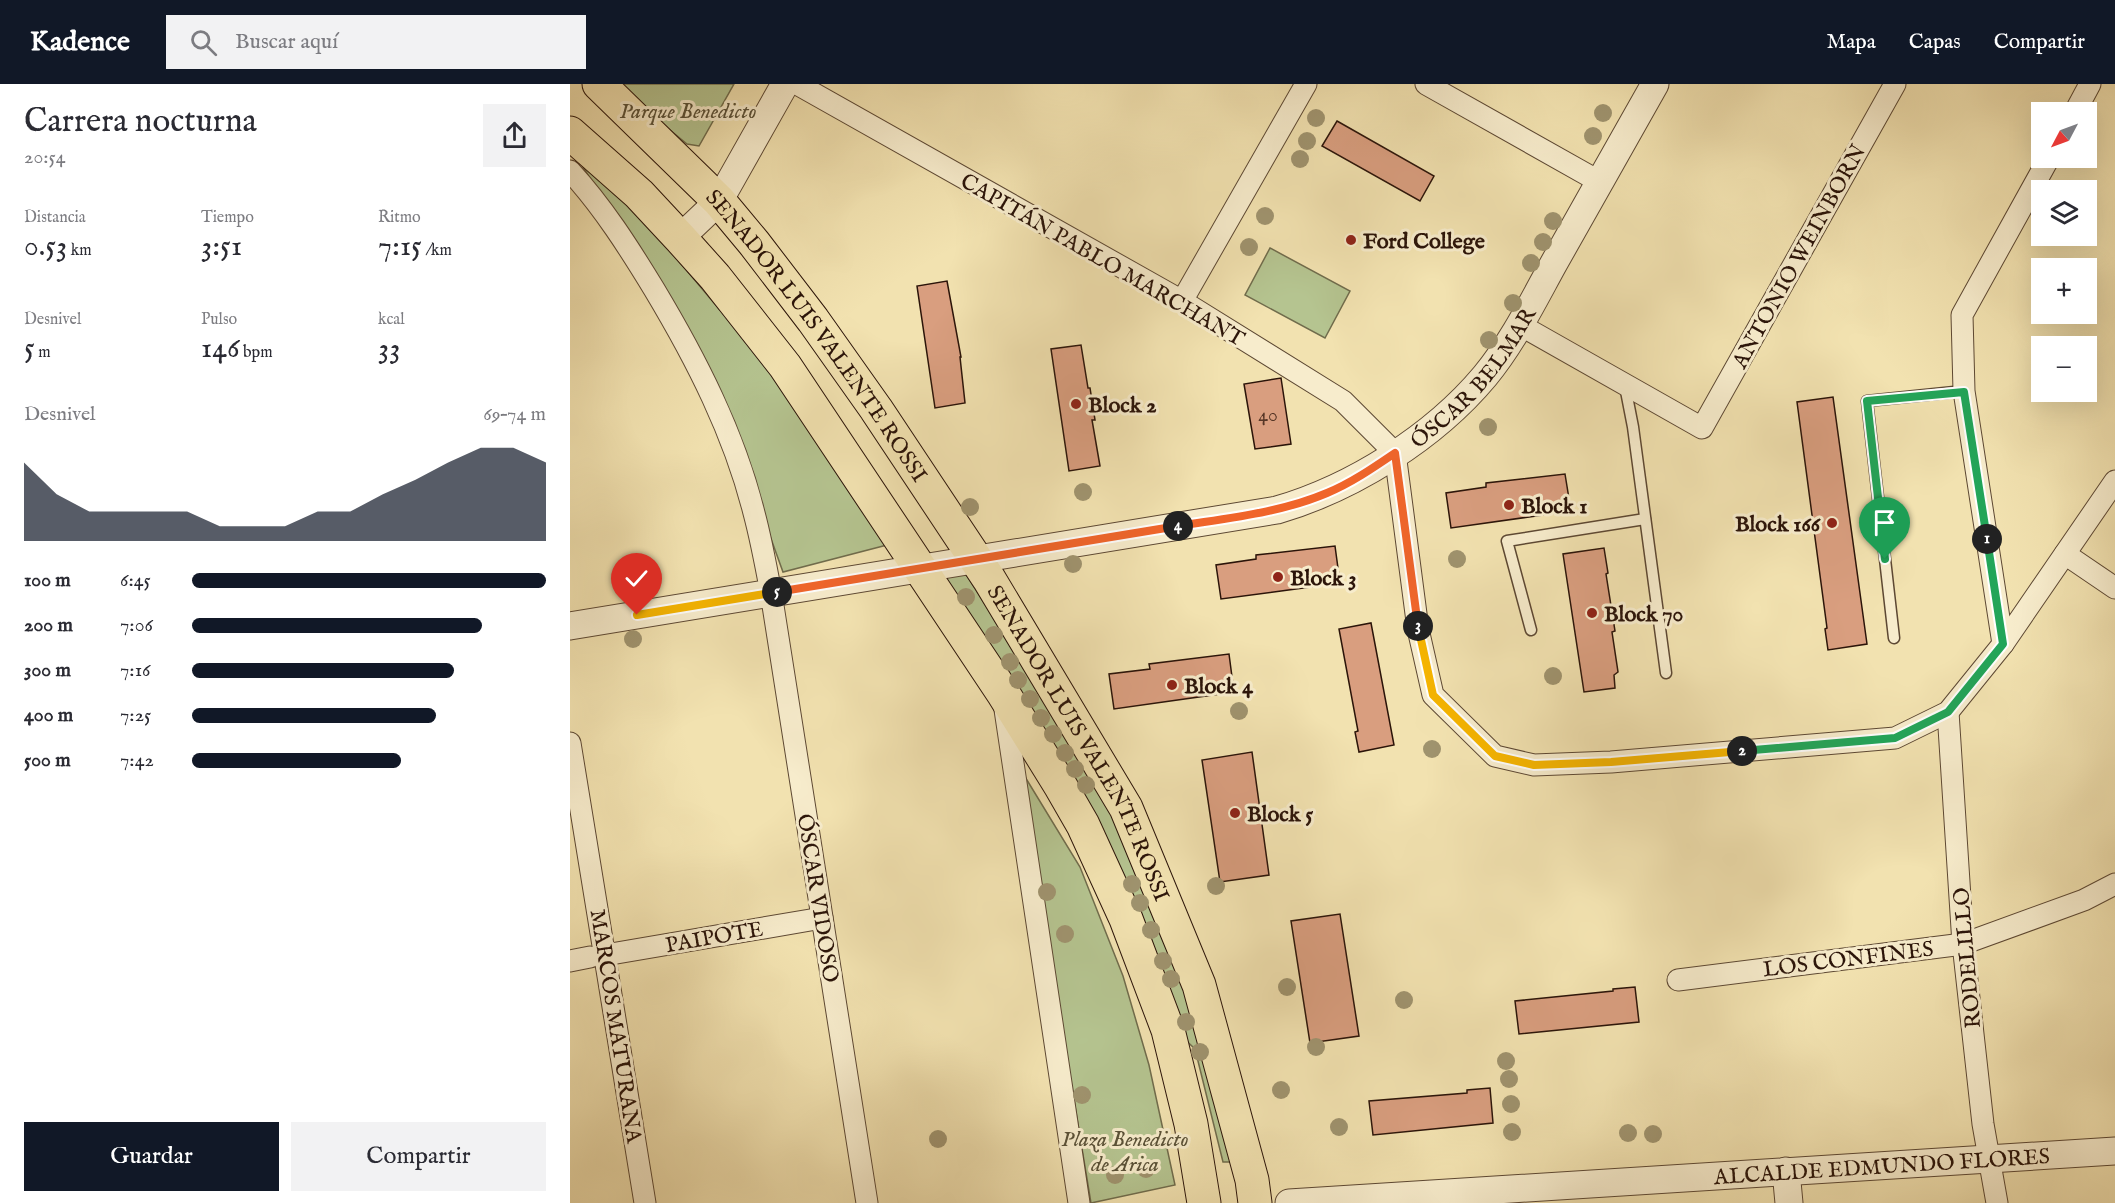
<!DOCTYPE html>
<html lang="es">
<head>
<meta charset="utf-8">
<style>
  :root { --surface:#fff; --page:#f2f2f3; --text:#2b2b33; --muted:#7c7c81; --accent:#111827 }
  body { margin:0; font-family:"IM FELL English",serif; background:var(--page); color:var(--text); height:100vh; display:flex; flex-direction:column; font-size:22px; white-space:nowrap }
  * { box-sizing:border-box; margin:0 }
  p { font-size:20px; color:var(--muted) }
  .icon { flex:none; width:33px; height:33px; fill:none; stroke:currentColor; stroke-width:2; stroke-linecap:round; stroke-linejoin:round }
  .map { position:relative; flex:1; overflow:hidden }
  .panel { display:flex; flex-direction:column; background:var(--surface); width:570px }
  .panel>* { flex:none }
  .needle { width:39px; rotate:229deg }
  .controls { position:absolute; left:1461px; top:18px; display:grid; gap:12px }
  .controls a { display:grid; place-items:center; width:66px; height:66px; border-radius:0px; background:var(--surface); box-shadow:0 6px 24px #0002; font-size:30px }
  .pin { position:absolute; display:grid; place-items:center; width:51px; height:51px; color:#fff; margin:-62px -26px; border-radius:50% 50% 50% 0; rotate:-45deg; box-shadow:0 0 6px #0007 }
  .pin .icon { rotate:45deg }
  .km { position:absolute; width:30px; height:30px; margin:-15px; border-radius:50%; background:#222; color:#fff; font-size:16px; line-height:30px; text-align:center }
  .round { display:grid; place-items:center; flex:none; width:63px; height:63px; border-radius:0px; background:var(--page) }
  .head { display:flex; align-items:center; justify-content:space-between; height:102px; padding:0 24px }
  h1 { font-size:33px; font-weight:600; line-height:45px }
  .figures { display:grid; grid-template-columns:repeat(3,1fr); gap:9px; height:102px; padding:6px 24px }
  .figures div { display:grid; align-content:center }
  .figures b { font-size:30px; font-weight:600 }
  .figures small { font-size:16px; font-weight:400 }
  .figures p { font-size:16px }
  .chart { height:168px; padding:12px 24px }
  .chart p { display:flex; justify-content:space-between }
  .chart svg { width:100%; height:108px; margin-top:6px; fill:var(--accent); opacity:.7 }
  .primary-button { display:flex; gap:12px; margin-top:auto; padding:12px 24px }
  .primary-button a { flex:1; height:69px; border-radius:0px; background:var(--accent); color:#fff; font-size:24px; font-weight:600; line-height:69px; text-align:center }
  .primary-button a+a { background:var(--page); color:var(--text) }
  ul { padding:0 24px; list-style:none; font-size:20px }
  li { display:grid; grid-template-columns:96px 72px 1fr; align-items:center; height:45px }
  li i { height:15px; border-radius:8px; background:var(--accent) }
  header { display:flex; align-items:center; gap:36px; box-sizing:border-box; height:84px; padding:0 30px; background:var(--accent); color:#fff }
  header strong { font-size:28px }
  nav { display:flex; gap:33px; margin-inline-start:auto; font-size:21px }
  .search { width:420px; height:54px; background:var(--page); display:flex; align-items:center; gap:15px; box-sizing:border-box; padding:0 21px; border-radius:0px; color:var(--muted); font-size:22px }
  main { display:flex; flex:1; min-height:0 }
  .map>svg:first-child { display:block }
  .green { fill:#b5c490; stroke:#706c4c; stroke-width:1.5 }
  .building { fill:#d99e7f; stroke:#2b1409; stroke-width:1.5 }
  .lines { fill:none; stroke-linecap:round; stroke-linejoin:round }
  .service-casing { stroke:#5d4833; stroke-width:13 }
  .minor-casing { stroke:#5d4833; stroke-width:23 }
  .tertiary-casing { stroke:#5d4833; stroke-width:29 }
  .primary-casing { stroke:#2b1409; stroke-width:35 }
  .service { stroke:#f7eccc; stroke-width:10 }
  .minor { stroke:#f7eccc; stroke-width:21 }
  .tertiary { stroke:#f7eccc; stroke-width:27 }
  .primary { stroke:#f2e2b0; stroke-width:33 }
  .tree { fill:#9f936e }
  .split-1-casing { stroke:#fff; stroke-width:12 }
  .split-2-casing { stroke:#fff; stroke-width:12 }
  .split-3-casing { stroke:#fff; stroke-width:12 }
  .split-4-casing { stroke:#fff; stroke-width:12 }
  .split-5-casing { stroke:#fff; stroke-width:12 }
  .split-6-casing { stroke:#fff; stroke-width:12 }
  .split-1 { stroke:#22a559; stroke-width:8 }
  .split-2 { stroke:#22a559; stroke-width:8 }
  .split-3 { stroke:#f5b400; stroke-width:8 }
  .split-4 { stroke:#f0652b; stroke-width:8 }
  .split-5 { stroke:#f0652b; stroke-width:8 }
  .split-6 { stroke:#f5b400; stroke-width:8 }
  .poi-dot { fill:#8f2418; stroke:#f7eccc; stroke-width:2 }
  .labels { text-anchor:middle; stroke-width:6; stroke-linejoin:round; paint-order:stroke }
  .number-label { font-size:20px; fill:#563626 }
  .park-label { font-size:22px; font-style:italic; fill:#5b5238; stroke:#f7eccc }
  .poi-label { font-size:22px; font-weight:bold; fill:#2b1409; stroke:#f7eccc; text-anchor:start }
  .street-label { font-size:22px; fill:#2b1409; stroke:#f7eccc }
</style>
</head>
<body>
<header>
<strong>Kadence</strong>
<div class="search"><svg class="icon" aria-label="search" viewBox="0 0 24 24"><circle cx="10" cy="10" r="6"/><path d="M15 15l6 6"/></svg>Buscar aquí</div>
<nav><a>Mapa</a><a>Capas</a><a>Compartir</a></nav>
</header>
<main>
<section class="panel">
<div class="head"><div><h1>Carrera nocturna</h1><p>20:54</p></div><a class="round"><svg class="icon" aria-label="share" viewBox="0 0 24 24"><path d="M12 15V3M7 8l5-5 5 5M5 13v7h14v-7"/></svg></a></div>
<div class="figures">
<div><p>Distancia</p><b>0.53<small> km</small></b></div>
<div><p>Tiempo</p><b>3:51</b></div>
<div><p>Ritmo</p><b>7:15<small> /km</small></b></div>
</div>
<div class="figures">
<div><p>Desnivel</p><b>5<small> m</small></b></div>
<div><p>Pulso</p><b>146<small> bpm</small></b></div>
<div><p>kcal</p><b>33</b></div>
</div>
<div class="chart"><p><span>Desnivel</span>69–74 m</p>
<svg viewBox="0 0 160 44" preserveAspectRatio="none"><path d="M0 44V12L10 25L20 32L30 32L40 32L50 32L60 38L70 38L80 38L90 32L100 32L110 25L120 19L130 12L140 6L150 6L160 12V44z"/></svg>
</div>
<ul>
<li><b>100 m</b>6:45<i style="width:100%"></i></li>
<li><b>200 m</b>7:06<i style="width:82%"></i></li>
<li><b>300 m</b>7:16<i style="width:74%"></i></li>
<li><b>400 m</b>7:25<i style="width:69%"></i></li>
<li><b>500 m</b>7:42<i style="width:59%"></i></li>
</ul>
<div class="primary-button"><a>Guardar</a><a>Compartir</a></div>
</section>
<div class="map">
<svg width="1545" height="1119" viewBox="0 0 1545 1119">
  <rect width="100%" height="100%" fill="#f2e2b0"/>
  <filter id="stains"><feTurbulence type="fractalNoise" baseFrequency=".00333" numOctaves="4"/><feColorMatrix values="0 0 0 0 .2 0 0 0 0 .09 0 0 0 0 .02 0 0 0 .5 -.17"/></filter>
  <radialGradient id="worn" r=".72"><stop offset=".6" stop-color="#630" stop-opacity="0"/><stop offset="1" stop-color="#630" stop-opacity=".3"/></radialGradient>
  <!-- green -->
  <g class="green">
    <polygon points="44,0 164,0 129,62 117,60"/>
    <polygon points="8,75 77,139 149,225 179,254 317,461 213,488 141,288"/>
    <polygon points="700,164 780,207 755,254 675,211"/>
    <polygon points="394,487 536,713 615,906 664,1078 653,1078 625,965 608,949 372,494"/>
    <polygon points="449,683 510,783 553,892 579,981 605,1101 521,1119"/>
  </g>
  <!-- building -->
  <g class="building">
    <polygon points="767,37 864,92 850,117 752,62"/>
    <polygon points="377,197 391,273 390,273 395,319 365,324 347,202"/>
    <polygon points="511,261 518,304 520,304 525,336 522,336 530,382 499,387 481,265"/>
    <polygon points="711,294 721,360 685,365 674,300"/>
    <polygon points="1263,313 1297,560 1258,566 1255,545 1257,544 1227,318"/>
    <polygon points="995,390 1001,427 881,444 876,409 916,403 916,399"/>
    <polygon points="765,462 770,499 651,515 646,481 686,475 686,471"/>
    <polygon points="1034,464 1038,489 1036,490 1045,547 1042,548 1048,588 1044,591 1045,604 1014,608 993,470"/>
    <polygon points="801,539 824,661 789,668 785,648 788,647 769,545"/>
    <polygon points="659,570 664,608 544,625 539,590 580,585 579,580"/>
    <polygon points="682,668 699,791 650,798 632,676"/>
    <polygon points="770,830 789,952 740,959 721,837"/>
    <polygon points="1065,903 1069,938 949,950 945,917 1043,907 1043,905"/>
    <polygon points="920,1004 923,1039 803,1051 799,1017 897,1009 897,1006"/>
  </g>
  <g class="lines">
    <defs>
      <g id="service">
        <polyline points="1055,302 1063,343 1096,589"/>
        <polyline points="961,546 937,457 1075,435"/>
        <polyline points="1324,554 1297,317 1394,307"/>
      </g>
      <g id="minor">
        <polyline points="227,0 612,217 773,317 825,369 848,545 863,611 925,672 964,681 1041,678 1325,654 1378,628 1433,560 1545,397"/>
        <polyline points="856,0 1030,98"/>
        <polyline points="1505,28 1520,0"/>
        <path d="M0,87C33,123 59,164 84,205C126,275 164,349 184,429C191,455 196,482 201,509L297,1119"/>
        <polyline points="612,217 736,0"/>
        <polyline points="950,241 1132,344 1325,0"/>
        <polyline points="1495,470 1545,504"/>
        <polyline points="1433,560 1394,307 1392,231 1479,74"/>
        <polyline points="434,619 509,1119"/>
        <polyline points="1378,628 1393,860 1413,1040 1427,1119"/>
        <polyline points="0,659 75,1119"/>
        <polyline points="35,871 252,834"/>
        <polyline points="0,877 20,873"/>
        <polyline points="1108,896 1393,860 1514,816 1545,800"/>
      </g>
      <g id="tertiary">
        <polyline points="110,154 149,117 215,0"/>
        <path id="s1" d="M0,542L707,426C783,404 864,353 915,292C943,258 963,217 984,179C1018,119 1051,60 1085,0"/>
        <polyline points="1216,1087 1219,1119"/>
        <path id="s2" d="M719,1119L1545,1067"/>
      </g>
      <g id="primary">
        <path id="s3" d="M29,0L149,117L184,159L243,236L306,325L419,495L556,724L629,901L682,1096L685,1119"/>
        <polyline points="0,49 69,110 110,154 145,193 215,282 433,609 490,701 513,741 556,835 598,946 621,1040 634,1119"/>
      </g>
    </defs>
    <!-- service casing -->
    <use href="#service" class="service-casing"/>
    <!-- minor casing -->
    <use href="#minor" class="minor-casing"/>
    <!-- tertiary casing -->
    <use href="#tertiary" class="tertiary-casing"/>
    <!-- primary casing -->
    <use href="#primary" class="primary-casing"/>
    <!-- service -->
    <use href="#service" class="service"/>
    <!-- minor -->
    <use href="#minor" class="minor"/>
    <!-- tertiary -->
    <use href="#tertiary" class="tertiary"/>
    <!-- primary -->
    <use href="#primary" class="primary"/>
  </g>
  <!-- trees -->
  <g class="tree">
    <circle cx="1033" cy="29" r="9"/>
    <circle cx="746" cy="34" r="9"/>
    <circle cx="1023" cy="52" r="9"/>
    <circle cx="737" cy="57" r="9"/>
    <circle cx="730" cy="75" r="9"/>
    <circle cx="695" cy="132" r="9"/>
    <circle cx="983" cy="137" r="9"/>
    <circle cx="973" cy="158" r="9"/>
    <circle cx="679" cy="163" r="9"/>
    <circle cx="961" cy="179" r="9"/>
    <circle cx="943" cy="219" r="9"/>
    <circle cx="919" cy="256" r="9"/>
    <circle cx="918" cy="343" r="9"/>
    <circle cx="513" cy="408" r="9"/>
    <circle cx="400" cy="423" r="9"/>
    <circle cx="887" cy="475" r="9"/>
    <circle cx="503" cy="480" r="9"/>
    <circle cx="396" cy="513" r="9"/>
    <circle cx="424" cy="551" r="9"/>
    <circle cx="63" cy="555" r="9"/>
    <circle cx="440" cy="578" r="9"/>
    <circle cx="983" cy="592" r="9"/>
    <circle cx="448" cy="596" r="9"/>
    <circle cx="460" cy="615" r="9"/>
    <circle cx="669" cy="627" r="9"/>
    <circle cx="471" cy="634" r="9"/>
    <circle cx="483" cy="650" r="9"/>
    <circle cx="862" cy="665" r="9"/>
    <circle cx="495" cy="669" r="9"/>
    <circle cx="505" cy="685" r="9"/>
    <circle cx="516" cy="701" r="9"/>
    <circle cx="562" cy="800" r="9"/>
    <circle cx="646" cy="802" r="9"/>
    <circle cx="477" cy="808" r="9"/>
    <circle cx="570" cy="819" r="9"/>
    <circle cx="581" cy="846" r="9"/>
    <circle cx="495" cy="850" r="9"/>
    <circle cx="593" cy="877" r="9"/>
    <circle cx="601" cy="895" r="9"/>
    <circle cx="717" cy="903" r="9"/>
    <circle cx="834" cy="916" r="9"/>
    <circle cx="616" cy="938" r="9"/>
    <circle cx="746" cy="963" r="9"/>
    <circle cx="630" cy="968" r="9"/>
    <circle cx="936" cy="977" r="9"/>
    <circle cx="939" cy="995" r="9"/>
    <circle cx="711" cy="1006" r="9"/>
    <circle cx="512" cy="1011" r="9"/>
    <circle cx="941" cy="1020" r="9"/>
    <circle cx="769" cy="1043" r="9"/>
    <circle cx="942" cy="1048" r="9"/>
    <circle cx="1058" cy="1049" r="9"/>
    <circle cx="1083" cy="1050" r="9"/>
    <circle cx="368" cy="1055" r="9"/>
    <circle cx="576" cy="1085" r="9"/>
    <circle cx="545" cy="1091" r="9"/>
  </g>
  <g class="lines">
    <defs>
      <polyline id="split-1" points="1315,475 1297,317 1394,308 1417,455"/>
      <polyline id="split-2" points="1172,667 1325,654 1378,628 1433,560 1417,455"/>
      <polyline id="split-3" points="848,542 863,611 925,672 964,681 1041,678 1172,667"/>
      <path id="split-4" d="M608,442C658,434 710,429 757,409C781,399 803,384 825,369L848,542"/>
      <polyline id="split-5" points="207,508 608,442"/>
      <polyline id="split-6" points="67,531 207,508"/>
    </defs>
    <!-- split-1 casing -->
    <use href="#split-1" class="split-1-casing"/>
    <!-- split-2 casing -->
    <use href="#split-2" class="split-2-casing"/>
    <!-- split-3 casing -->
    <use href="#split-3" class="split-3-casing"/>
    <!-- split-4 casing -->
    <use href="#split-4" class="split-4-casing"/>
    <!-- split-5 casing -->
    <use href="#split-5" class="split-5-casing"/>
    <!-- split-6 casing -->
    <use href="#split-6" class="split-6-casing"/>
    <!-- split-1 -->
    <use href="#split-1" class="split-1"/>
    <!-- split-2 -->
    <use href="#split-2" class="split-2"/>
    <!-- split-3 -->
    <use href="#split-3" class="split-3"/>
    <!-- split-4 -->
    <use href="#split-4" class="split-4"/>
    <!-- split-5 -->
    <use href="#split-5" class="split-5"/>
    <!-- split-6 -->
    <use href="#split-6" class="split-6"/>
  </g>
  <!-- markers -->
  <g class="poi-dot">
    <circle cx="781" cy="156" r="6"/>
    <circle cx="506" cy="320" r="6"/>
    <circle cx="939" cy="421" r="6"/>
    <circle cx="1262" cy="439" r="6"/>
    <circle cx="708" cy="493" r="6"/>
    <circle cx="1022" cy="529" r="6"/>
    <circle cx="602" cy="601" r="6"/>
    <circle cx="665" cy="729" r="6"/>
  </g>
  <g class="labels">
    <!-- number labels -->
    <g class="number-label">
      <text x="698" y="337">40</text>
    </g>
    <!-- park labels -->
    <g class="park-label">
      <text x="118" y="34">Parque Benedicto</text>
      <text x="555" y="1062">Plaza Benedicto<tspan x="555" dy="25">de Arica</tspan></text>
    </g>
    <!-- poi labels -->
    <g class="poi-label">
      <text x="793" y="164">Ford College</text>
      <text x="518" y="328">Block 2</text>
      <text x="951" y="429">Block 1</text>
      <text x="1250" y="447" text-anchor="end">Block 166</text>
      <text x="720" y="501">Block 3</text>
      <text x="1034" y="537">Block 70</text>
      <text x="614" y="609">Block 4</text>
      <text x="677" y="737">Block 5</text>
    </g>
    <!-- street labels -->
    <g class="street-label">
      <text transform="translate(1228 172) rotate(-61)" y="8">ANTONIO WEINBORN</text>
      <text transform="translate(533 175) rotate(30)" y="8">CAPITÁN PABLO MARCHANT</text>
      <text dy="8" stroke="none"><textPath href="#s3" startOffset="334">SENADOR LUIS VALENTE ROSSI</textPath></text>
      <text dy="8" stroke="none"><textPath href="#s1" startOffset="958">ÓSCAR BELMAR</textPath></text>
      <text dy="8" stroke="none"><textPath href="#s3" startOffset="820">SENADOR LUIS VALENTE ROSSI</textPath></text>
      <text transform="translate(249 814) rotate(81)" y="8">ÓSCAR VIDOSO</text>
      <text transform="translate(144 852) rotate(-10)" y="8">PAIPOTE</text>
      <text transform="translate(1278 874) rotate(-7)" y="8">LOS CONFINES</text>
      <text transform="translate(1396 874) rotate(-95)" y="8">RODELILLO</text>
      <text transform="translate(47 942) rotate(81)" y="8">MARCOS MATURANA</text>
      <text dy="8" stroke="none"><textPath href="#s2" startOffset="594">ALCALDE EDMUNDO FLORES</textPath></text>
    </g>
  </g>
  <rect width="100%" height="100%" filter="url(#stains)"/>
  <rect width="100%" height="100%" fill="url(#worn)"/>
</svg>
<div class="controls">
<a><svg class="needle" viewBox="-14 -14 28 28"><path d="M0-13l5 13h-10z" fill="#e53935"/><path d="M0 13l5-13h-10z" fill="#7c7c81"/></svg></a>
<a><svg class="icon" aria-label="layers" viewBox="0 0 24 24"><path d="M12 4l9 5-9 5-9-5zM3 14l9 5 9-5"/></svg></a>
<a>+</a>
<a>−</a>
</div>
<div class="pin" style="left:1315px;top:475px;background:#1e9e55"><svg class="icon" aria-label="arrive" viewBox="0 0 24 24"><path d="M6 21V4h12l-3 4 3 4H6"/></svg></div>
<div class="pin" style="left:67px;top:531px;background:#d93025"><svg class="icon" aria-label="check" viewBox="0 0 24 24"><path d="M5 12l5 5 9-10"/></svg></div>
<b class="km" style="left:1417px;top:455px">1</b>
<b class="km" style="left:1172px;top:667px">2</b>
<b class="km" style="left:848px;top:542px">3</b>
<b class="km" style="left:608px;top:442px">4</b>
<b class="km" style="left:207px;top:508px">5</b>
</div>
</main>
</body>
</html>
